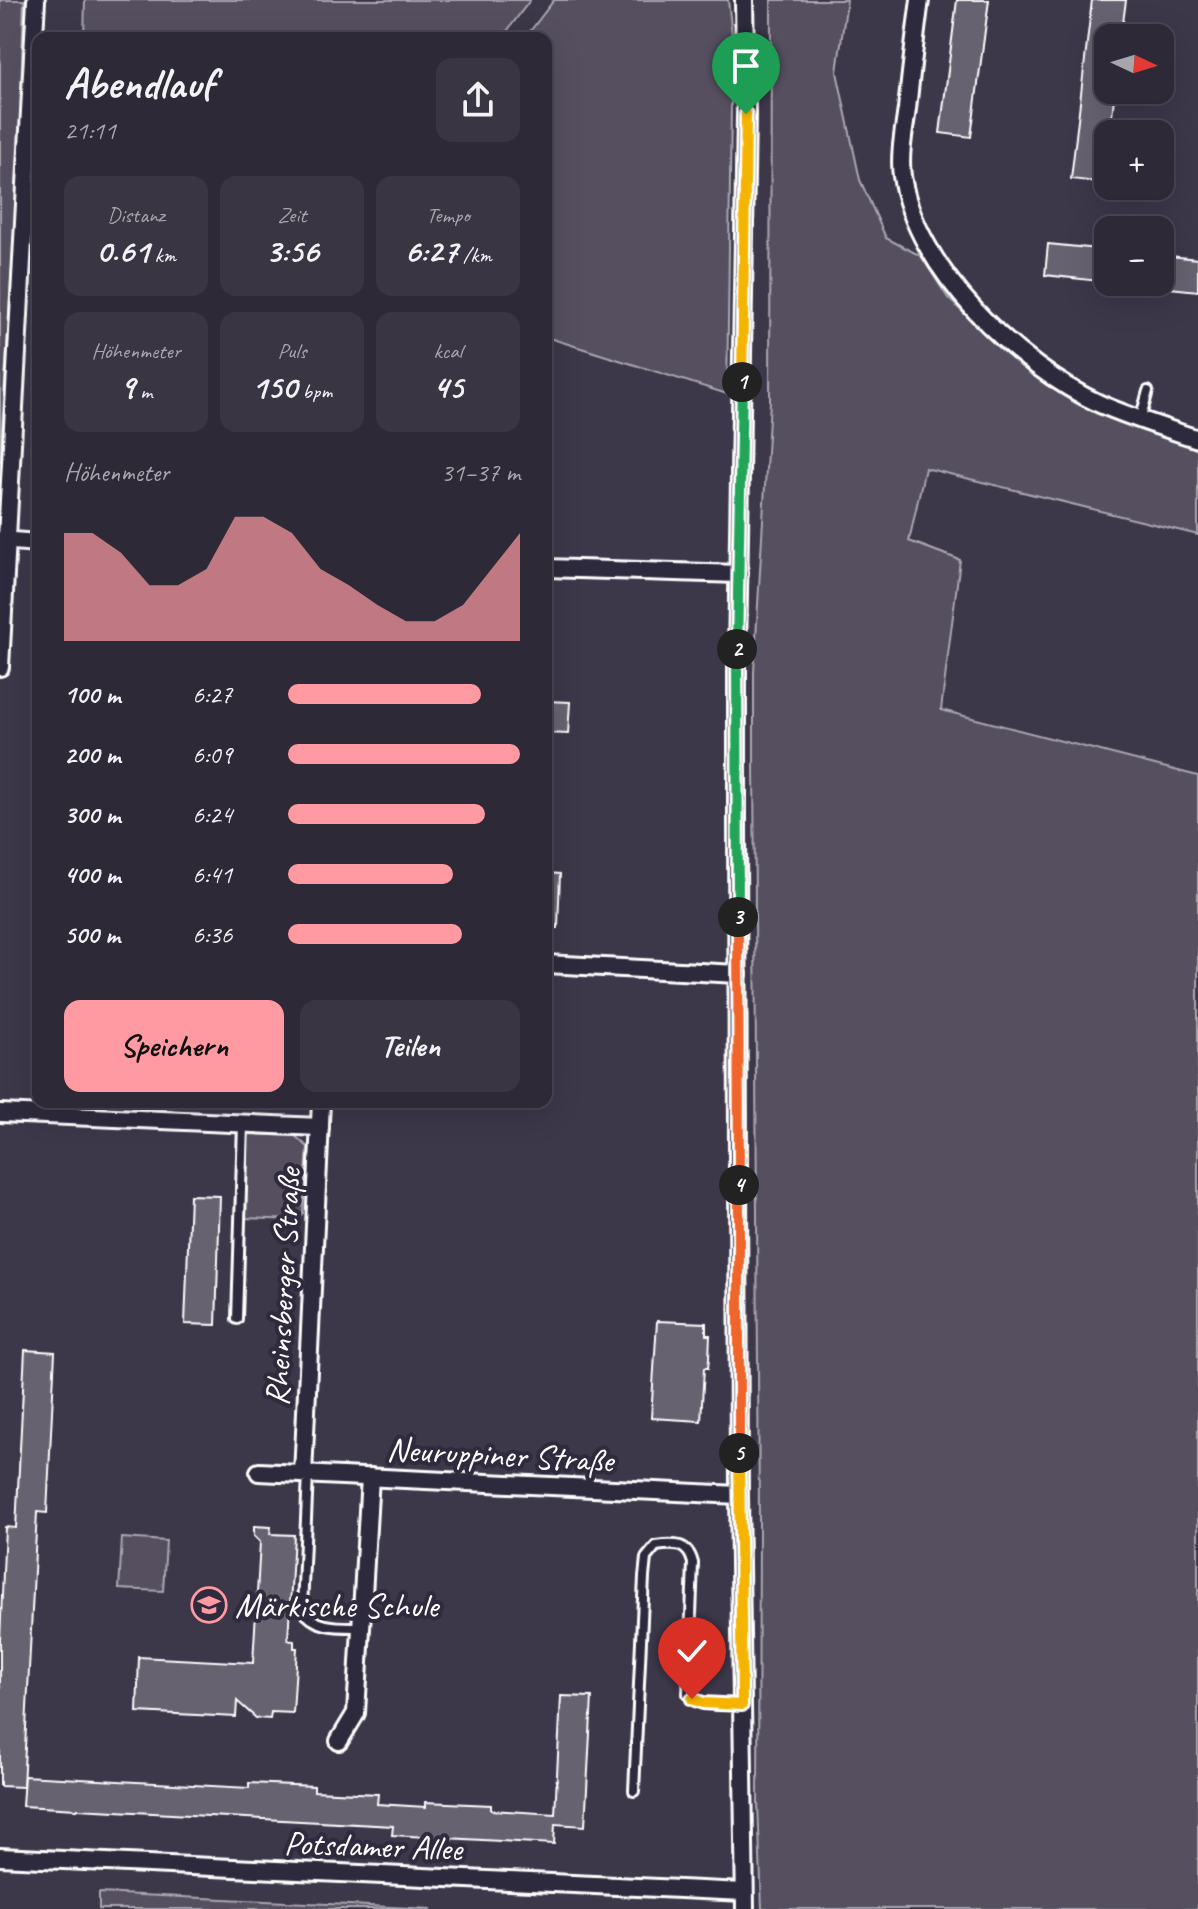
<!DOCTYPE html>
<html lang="de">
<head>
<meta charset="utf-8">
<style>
  :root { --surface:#2d2937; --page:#393542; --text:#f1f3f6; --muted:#a7a6ad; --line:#484552; --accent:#ff9aa2 }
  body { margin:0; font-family:Caveat,sans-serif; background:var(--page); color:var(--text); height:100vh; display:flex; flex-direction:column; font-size:30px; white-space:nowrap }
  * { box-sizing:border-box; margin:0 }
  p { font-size:26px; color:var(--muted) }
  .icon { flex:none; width:44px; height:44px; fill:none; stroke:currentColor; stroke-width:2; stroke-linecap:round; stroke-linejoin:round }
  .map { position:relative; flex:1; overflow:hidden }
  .details { position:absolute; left:32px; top:32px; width:520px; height:1076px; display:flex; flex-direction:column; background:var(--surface); border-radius:16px; box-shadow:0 8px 32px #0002,0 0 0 2px var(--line) }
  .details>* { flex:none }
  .needle { width:52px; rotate:94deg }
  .fabs { position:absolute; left:1094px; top:24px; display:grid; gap:16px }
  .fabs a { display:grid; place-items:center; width:80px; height:80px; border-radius:16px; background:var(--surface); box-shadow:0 8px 32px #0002,0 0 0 2px var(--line); font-size:40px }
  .pin { position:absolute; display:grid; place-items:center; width:68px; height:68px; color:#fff; margin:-82px -34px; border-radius:50% 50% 50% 0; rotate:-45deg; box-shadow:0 0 8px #0007 }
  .pin .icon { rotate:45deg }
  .km { position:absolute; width:40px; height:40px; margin:-20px; border-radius:50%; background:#222; color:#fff; font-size:22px; line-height:40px; text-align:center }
  .round { display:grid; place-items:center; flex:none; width:84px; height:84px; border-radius:16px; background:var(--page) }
  .head { display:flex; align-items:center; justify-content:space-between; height:136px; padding:0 32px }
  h1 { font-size:44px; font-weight:700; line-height:60px }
  .stats { display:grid; grid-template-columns:repeat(3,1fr); gap:12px; height:136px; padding:8px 32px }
  .stats div { display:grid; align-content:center; border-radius:16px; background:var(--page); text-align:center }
  .stats b { font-size:34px; font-weight:700 }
  .stats small { font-size:22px; font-weight:400 }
  .stats p { font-size:22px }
  .chart { height:224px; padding:16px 32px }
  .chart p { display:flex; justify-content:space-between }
  .chart svg { width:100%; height:144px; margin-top:8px; fill:var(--accent); opacity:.7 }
  .cta { display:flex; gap:16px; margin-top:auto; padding:16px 32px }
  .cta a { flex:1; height:92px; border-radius:16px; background:var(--accent); color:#111; font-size:32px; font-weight:700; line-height:92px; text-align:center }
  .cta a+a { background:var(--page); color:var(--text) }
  ul { padding:0 32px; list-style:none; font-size:26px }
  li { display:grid; grid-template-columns:128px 96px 1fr; align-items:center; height:60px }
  li i { height:20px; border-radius:10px; background:var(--accent) }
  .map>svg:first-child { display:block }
  .green { fill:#555060; stroke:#aaa8b0; stroke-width:2 }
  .building { fill:#666270; stroke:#fff; stroke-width:2 }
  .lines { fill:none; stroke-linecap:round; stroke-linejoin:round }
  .lane-casing { stroke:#fff; stroke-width:14 }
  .street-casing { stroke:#fff; stroke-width:22 }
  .lane { stroke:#2f2a3d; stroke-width:8 }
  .street { stroke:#2f2a3d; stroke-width:16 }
  .split-1-casing { stroke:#fff; stroke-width:16 }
  .split-2-casing { stroke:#fff; stroke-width:16 }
  .split-3-casing { stroke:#fff; stroke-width:16 }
  .split-4-casing { stroke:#fff; stroke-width:16 }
  .split-5-casing { stroke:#fff; stroke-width:16 }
  .split-6-casing { stroke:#fff; stroke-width:16 }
  .split-1 { stroke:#f5b400; stroke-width:10 }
  .split-2 { stroke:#22a559; stroke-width:10 }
  .split-3 { stroke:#22a559; stroke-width:10 }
  .split-4 { stroke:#f0652b; stroke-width:10 }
  .split-5 { stroke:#f0652b; stroke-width:10 }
  .split-6 { stroke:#f5b400; stroke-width:10 }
  .labels { text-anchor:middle; stroke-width:8; stroke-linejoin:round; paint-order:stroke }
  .street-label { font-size:34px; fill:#fff; stroke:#2f2a3d }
  .poi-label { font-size:34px; fill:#fff; stroke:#2f2a3d; text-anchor:start }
</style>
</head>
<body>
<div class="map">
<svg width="1198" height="1909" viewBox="0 0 1198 1909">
  <rect width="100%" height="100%" fill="#3c3749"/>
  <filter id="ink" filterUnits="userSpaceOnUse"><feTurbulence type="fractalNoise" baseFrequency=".0125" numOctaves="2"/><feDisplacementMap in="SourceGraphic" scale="16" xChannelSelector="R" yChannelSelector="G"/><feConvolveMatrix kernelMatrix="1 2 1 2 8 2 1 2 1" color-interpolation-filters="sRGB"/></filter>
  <g filter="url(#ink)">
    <!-- green -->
    <g class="green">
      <polygon points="0,0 24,0 19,153 0,462"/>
      <polygon points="85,0 530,0 502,38 84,38"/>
      <polygon points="554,0 728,0 732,35 727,394 546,337 546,38 525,38"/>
      <polygon points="771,0 847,0 837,72 860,180 886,238 921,256 948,298 998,346 1061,391 1098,412 1198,446 1198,535 925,468 909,541 960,560 941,710 1198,776 1198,1909 762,1909 758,1803 759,1520 754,761 754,672 770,401"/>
      <polygon points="247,1134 295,1136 308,1147 303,1213 295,1220 244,1218"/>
      <polygon points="122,1538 166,1541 163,1591 119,1589"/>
      <polygon points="99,1893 432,1909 99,1909"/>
    </g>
    <!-- building -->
    <g class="building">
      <polygon points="957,0 989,0 971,137 940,133"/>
      <polygon points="1092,0 1126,0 1121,38 1108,38 1108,90 1115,90 1104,183 1071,179"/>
      <polygon points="1048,244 1108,250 1108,282 1045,275"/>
      <polygon points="1160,255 1198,259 1198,291 1160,287"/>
      <polygon points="546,701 570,702 568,734 546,733"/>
      <polygon points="546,873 560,874 558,928 546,928"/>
      <polygon points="190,1195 220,1196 216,1325 185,1324"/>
      <polygon points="657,1321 706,1323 706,1335 710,1335 709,1359 708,1368 704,1368 701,1421 651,1418"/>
      <polygon points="25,1350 55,1352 47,1513 37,1512 23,1787 0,1786 0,1640 5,1527 16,1528"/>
      <polygon points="254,1526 271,1527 270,1534 294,1535 288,1640 294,1641 294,1648 297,1648 293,1713 271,1712 270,1719 256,1718 237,1701 236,1717 137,1712 139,1657 253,1663 260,1542 254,1536"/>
      <polygon points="561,1696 592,1697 585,1826 555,1824 554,1844 392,1835 393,1826 22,1806 24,1776 249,1788 249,1783 314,1786 314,1791 378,1794 377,1804 426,1807 426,1802 491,1805 491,1810 555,1814"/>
    </g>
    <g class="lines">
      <defs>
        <g id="lane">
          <polyline points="1140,420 1148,391"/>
          <polyline points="237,1319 243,1124"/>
          <path d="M308,1474L302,1609C315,1629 339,1627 361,1627"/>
          <path d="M634,1791L644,1577L646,1558L656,1546C675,1543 688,1543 693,1563L688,1694C700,1708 724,1704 742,1705"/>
        </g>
        <g id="street">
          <polyline points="744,0 746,114 737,655 737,817 739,1495 745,1909"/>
          <path d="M920,0C915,36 911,73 907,109C904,131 899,155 902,176C916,270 1018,366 1100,404C1132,418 1165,428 1198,439"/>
          <polyline points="0,540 38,543"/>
          <polyline points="546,568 739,574"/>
          <polyline points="0,667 36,0"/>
          <polyline points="546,964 738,974"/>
          <polyline points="0,1113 320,1127"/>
          <polyline points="259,1472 739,1495"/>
          <polyline points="303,1474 321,1102"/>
          <polyline points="339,1741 356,1713 370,1477"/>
          <polyline points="0,1857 744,1892"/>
        </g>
      </defs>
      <!-- lane casing -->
      <use href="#lane" class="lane-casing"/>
      <!-- street casing -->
      <use href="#street" class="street-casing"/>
      <!-- lane -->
      <use href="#lane" class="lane"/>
      <!-- street -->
      <use href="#street" class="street"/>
    </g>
  </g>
  <g class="lines" filter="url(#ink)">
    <defs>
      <polyline id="split-1" points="742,382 746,114"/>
      <polyline id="split-2" points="737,649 742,382"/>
      <polyline id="split-3" points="737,649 738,917"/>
      <polyline id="split-4" points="738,917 739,1185"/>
      <polyline id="split-5" points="739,1185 739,1453"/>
      <polyline id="split-6" points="692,1699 703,1703 742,1705 739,1453"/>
    </defs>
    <!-- split-1 casing -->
    <use href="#split-1" class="split-1-casing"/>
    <!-- split-2 casing -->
    <use href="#split-2" class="split-2-casing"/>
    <!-- split-3 casing -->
    <use href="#split-3" class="split-3-casing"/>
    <!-- split-4 casing -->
    <use href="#split-4" class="split-4-casing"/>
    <!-- split-5 casing -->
    <use href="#split-5" class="split-5-casing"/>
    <!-- split-6 casing -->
    <use href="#split-6" class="split-6-casing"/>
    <!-- split-1 -->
    <use href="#split-1" class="split-1"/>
    <!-- split-2 -->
    <use href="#split-2" class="split-2"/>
    <!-- split-3 -->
    <use href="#split-3" class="split-3"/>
    <!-- split-4 -->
    <use href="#split-4" class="split-4"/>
    <!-- split-5 -->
    <use href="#split-5" class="split-5"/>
    <!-- split-6 -->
    <use href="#split-6" class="split-6"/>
  </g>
  <!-- icons -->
  <defs>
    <symbol id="school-ring" viewBox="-11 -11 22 22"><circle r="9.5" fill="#2f2a3d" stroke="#ff9aa2" stroke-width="1.5"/><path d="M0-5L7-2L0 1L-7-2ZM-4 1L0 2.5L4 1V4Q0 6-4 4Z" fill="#ff9aa2"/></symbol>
  </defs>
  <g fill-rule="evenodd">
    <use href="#school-ring" x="189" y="1585" width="40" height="40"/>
  </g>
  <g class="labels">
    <!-- street labels -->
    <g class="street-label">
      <text transform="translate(282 1287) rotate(-87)" y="12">Rheinsberger Straße</text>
      <text transform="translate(500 1454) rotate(3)" y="12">Neuruppiner Straße</text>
      <text transform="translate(373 1845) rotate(2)" y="12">Potsdamer Allee</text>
    </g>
    <!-- poi labels -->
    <g class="poi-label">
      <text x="235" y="1617">Märkische Schule</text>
    </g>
  </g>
</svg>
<div class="fabs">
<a><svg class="needle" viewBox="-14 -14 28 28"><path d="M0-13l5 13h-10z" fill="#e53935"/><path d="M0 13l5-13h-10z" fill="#a7a6ad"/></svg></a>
<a>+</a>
<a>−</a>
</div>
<div class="pin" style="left:746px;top:114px;background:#1e9e55"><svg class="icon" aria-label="arrive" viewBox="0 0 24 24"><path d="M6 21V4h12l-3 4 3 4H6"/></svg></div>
<div class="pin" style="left:692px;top:1699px;background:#d93025"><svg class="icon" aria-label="check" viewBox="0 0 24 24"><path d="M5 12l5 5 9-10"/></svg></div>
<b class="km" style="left:742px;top:382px">1</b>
<b class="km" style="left:737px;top:649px">2</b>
<b class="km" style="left:738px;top:917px">3</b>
<b class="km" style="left:739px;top:1185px">4</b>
<b class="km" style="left:739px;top:1453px">5</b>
<section class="details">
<div class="head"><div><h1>Abendlauf</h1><p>21:11</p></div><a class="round"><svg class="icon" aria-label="share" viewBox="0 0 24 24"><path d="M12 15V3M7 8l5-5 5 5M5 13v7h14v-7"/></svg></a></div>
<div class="stats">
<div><p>Distanz</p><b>0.61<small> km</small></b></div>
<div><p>Zeit</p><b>3:56</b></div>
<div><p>Tempo</p><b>6:27<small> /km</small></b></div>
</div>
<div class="stats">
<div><p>Höhenmeter</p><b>9<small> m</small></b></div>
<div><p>Puls</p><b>150<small> bpm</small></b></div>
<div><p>kcal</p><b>45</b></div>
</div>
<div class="chart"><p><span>Höhenmeter</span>31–37 m</p>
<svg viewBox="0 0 160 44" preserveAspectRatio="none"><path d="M0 44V11L10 11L20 17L30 27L40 27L50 22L60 6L70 6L80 11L90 22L100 27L110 33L120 38L130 38L140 33L150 22L160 11V44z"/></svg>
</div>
<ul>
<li><b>100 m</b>6:27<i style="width:83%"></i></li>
<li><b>200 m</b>6:09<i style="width:100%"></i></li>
<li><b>300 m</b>6:24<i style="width:85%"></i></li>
<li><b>400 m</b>6:41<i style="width:71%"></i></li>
<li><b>500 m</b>6:36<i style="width:75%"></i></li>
</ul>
<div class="cta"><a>Speichern</a><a>Teilen</a></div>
</section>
</div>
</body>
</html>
